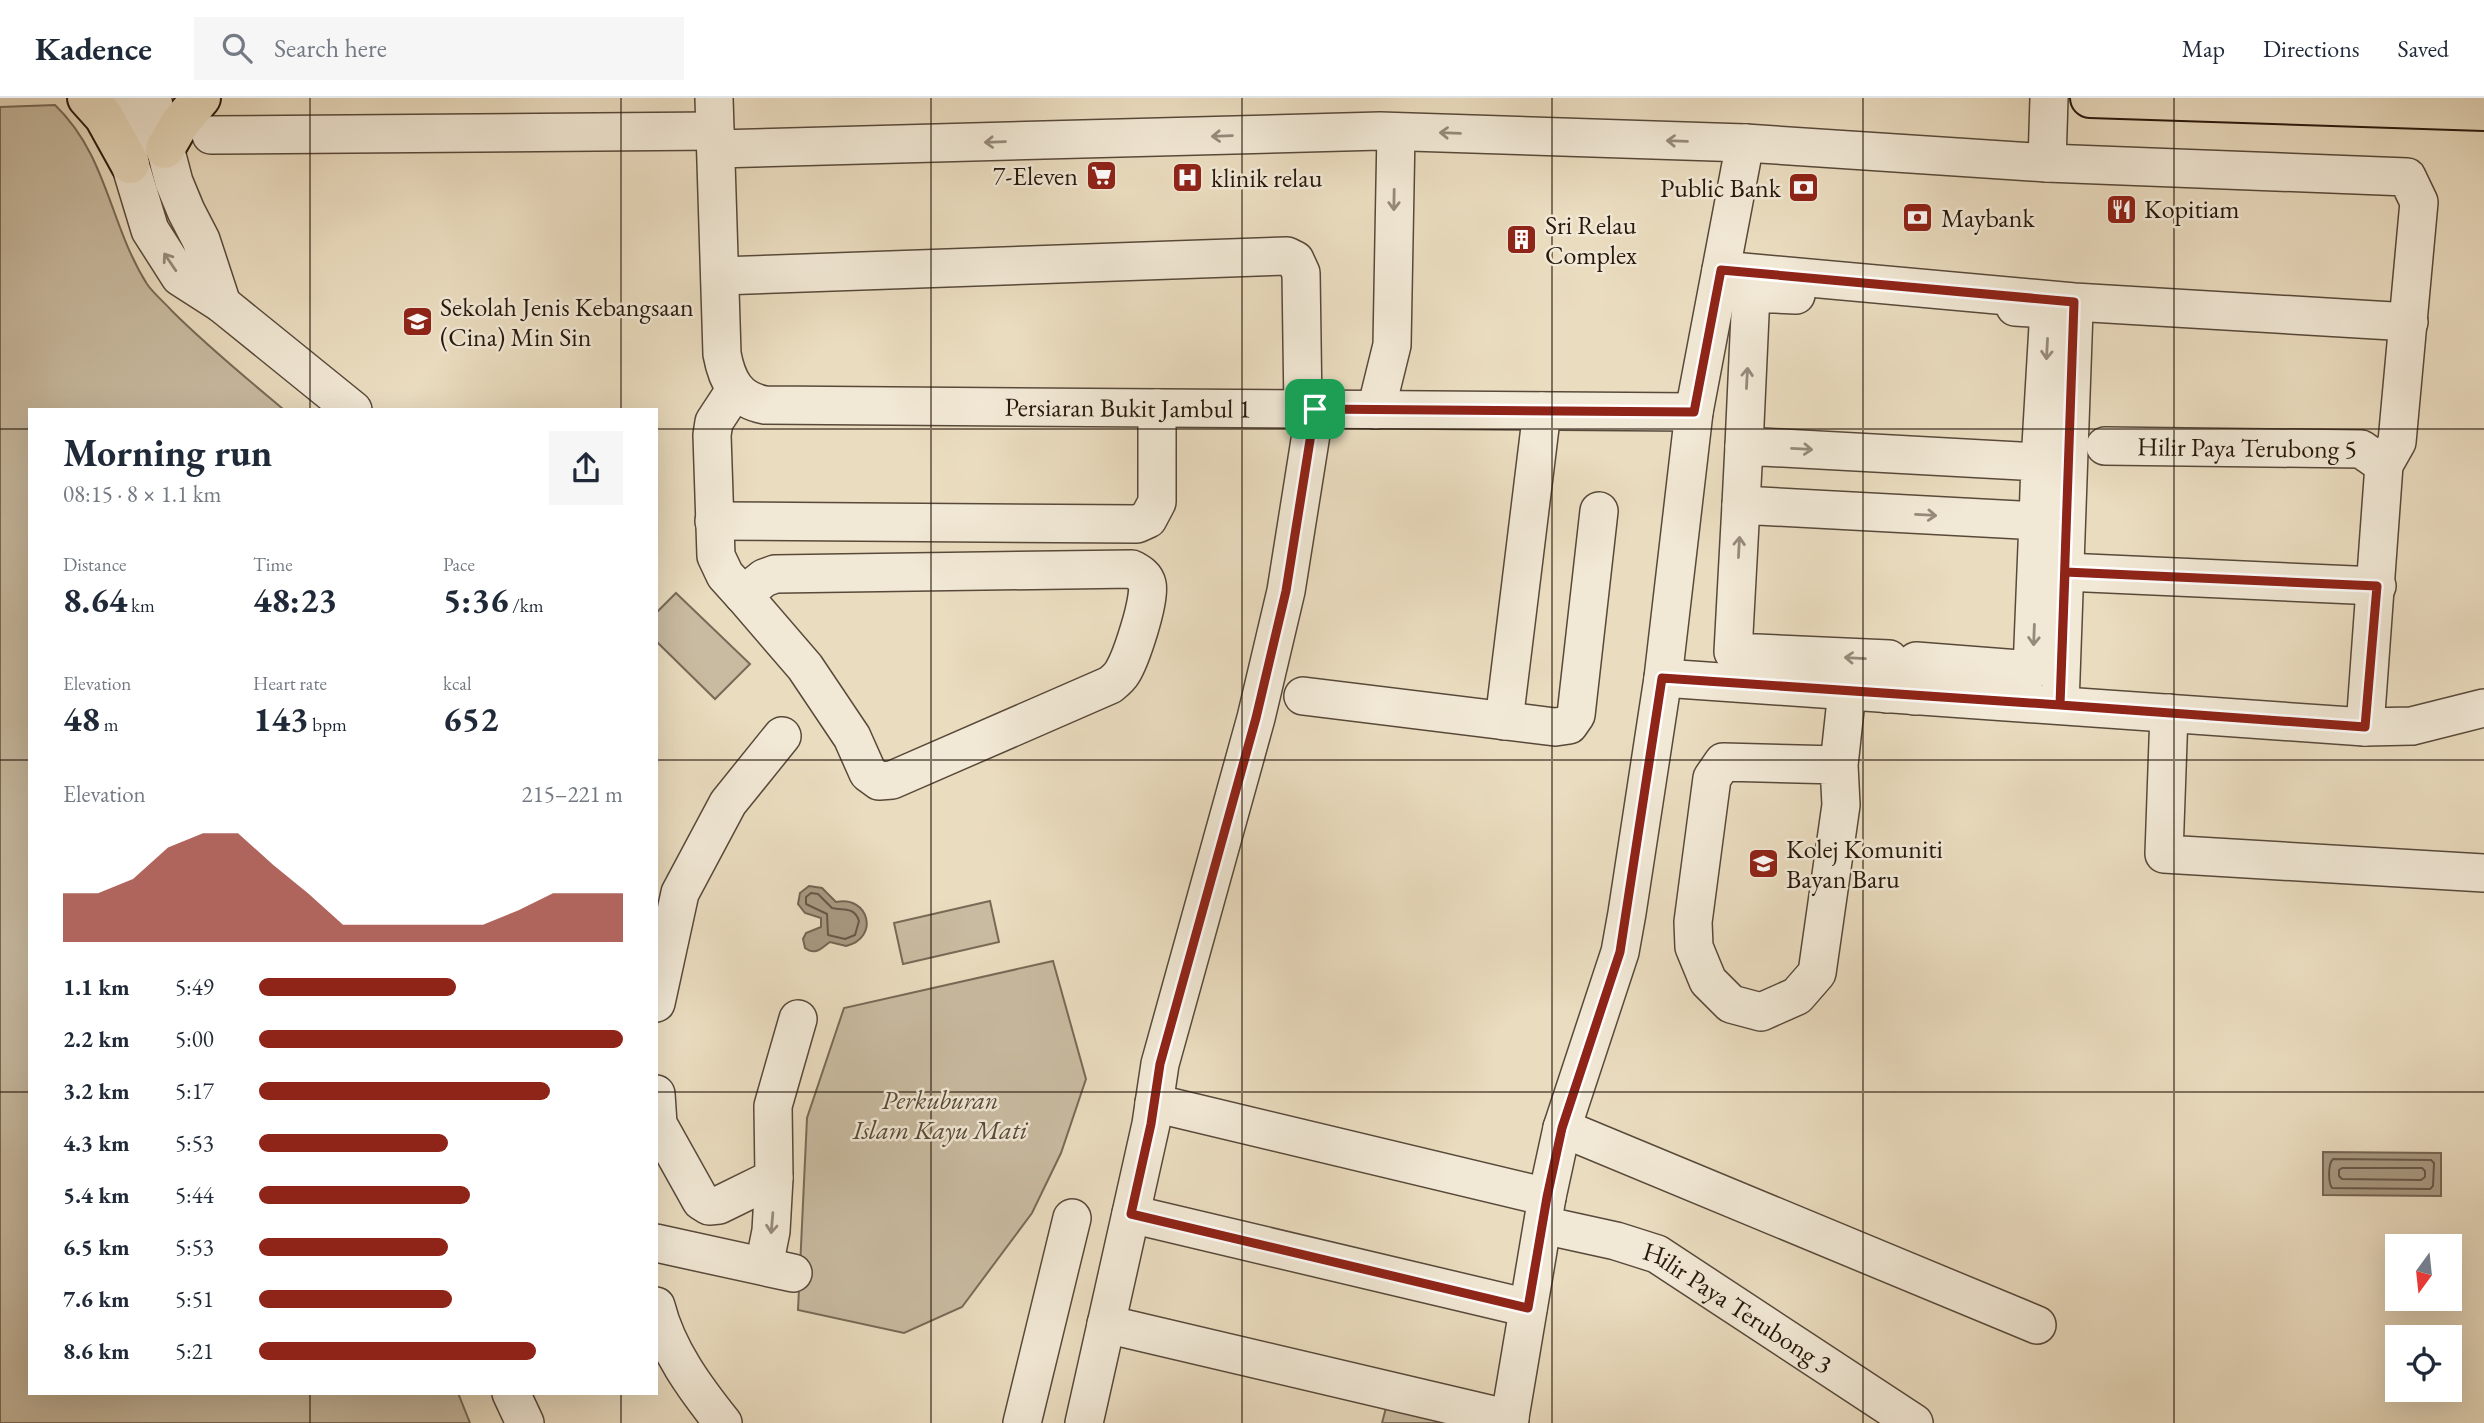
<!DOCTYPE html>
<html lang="en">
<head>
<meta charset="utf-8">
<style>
  :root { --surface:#fff; --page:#f6f6f7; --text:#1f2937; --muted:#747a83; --line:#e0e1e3; --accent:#8f2418 }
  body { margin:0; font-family:"EB Garamond",serif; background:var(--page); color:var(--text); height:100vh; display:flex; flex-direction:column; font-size:26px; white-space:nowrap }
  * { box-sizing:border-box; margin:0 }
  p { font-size:23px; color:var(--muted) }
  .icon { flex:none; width:38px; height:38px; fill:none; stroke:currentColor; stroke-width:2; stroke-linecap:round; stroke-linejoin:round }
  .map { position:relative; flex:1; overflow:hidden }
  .details { position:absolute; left:28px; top:310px; width:630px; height:987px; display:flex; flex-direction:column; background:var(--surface); border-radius:0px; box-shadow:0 7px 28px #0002 }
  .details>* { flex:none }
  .needle { width:46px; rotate:195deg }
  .tools { position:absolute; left:2385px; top:1136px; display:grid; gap:14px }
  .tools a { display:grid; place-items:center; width:77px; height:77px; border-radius:0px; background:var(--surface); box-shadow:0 7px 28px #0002; font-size:35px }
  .pin { position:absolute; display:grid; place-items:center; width:60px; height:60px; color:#fff; margin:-30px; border-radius:14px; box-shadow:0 4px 10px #0006 }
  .round { display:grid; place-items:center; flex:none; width:74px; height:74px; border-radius:0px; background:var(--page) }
  .summary { display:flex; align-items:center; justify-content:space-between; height:119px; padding:0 35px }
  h1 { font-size:38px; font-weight:700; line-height:52px }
  .figures { display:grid; grid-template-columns:repeat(3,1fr); gap:10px; height:119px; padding:7px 35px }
  .figures div { display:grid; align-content:center }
  .figures b { font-size:35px; font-weight:700 }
  .figures small { font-size:19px; font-weight:400 }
  .figures p { font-size:19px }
  .chart { height:196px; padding:14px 35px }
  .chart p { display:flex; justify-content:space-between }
  .chart svg { width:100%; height:126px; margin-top:7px; fill:var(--accent); opacity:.7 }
  ul { padding:0 35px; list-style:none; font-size:23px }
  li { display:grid; grid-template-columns:112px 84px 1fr; align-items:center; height:52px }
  li i { height:18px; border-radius:9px; background:var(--accent) }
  header { display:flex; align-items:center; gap:42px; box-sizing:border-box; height:98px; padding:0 35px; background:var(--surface); border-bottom:2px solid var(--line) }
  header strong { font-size:33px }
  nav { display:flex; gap:38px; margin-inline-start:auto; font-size:24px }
  .search { width:490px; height:63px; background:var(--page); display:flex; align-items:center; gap:18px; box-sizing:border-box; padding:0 24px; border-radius:0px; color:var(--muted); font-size:26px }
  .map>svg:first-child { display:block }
  .green { fill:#c9bba1; stroke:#786a57; stroke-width:2 }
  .water { fill:#a89982; stroke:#746553; stroke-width:2 }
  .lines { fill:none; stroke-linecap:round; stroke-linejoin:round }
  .shore { stroke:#685848; stroke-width:2 }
  .minor-casing { stroke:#58493a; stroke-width:40 }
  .major-casing { stroke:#27180d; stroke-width:42 }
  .minor { stroke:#f1e8d5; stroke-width:37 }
  .major { stroke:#eadcbf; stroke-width:38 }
  .oneway { stroke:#968a7b }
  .route-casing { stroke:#fff; stroke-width:14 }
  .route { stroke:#8f2418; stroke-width:9 }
  .grid { fill:none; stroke:#27180d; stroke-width:2; stroke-opacity:0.55 }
  .labels { text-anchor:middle; stroke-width:5; stroke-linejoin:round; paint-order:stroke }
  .poi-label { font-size:26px; fill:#27180d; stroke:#f1e8d5; text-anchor:start }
  .street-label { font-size:26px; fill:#27180d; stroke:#f1e8d5 }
  .park-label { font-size:26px; font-style:italic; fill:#584939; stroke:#f1e8d5 }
</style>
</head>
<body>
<header>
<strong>Kadence</strong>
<div class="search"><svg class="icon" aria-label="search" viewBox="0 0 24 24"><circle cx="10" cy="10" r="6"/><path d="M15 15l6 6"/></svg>Search here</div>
<nav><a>Map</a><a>Directions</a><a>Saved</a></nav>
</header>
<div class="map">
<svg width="2484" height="1325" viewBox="0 0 2484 1325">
  <rect width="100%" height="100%" fill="#eadcbf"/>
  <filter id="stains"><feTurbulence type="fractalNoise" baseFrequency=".00286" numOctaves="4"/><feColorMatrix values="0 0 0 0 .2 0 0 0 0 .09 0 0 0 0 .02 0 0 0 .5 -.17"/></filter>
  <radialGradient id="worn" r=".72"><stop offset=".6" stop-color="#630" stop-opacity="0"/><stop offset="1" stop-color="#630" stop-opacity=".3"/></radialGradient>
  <!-- green -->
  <g class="green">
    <path d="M55,7C108,58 109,126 147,186C153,195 164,204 172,213C207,248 245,279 283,311L30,312V1295H458L470,1325H0V9Z"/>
    <polygon points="676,495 750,566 715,601 656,543 656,515"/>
    <polygon points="990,803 999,844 903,866 894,825"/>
    <polygon points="1053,863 1086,981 1061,1055 1032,1115 962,1209 904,1235 798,1212 807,1020 844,910"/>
    <polygon points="1388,1302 1471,1325 1382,1325"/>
  </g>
  <!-- water -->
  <g class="water">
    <path d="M809,788L822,790L836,804C869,797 880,840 846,848L830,844C821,850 816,858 805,850L803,841L806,835L821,829V820L805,815L798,806L800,795Z"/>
    <polygon points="2323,1054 2441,1055 2441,1098 2323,1097"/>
  </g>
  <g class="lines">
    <!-- shore -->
    <g class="shore">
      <path d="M811,795L818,796L832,810C844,813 854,808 859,823L855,837L845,841L828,837L827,816L806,806V799Z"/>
      <path d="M2333,1061L2431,1062L2434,1065L2433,1088L2430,1091L2332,1090C2328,1084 2328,1066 2333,1061Z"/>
      <polygon points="2342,1070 2422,1070 2425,1073 2425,1079 2421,1082 2342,1081 2339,1078 2339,1072"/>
    </g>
    <defs>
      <g id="minor">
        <polyline points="120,0 130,66 150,132 180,179 222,206 353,312"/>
        <polyline points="152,0 174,84 186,113 201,142 222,206"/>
        <path id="s1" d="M714,0L722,256C727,283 737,302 765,307L1694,314"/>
        <polyline points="211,37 715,33"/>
        <polyline points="716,51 1380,33 1745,45 2047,65 2407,79 2419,104 2397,344 2384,367 2365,629"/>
        <polyline points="2047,65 2049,0"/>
        <polyline points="1721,172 2074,204 2409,224"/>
        <polyline points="720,178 1287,158 1295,162 1301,175 1303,311"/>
        <polyline points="2015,209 2049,211 2040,364"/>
        <polyline points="735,292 714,324 712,337 716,458 725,477 743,497"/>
        <polyline points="1376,312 1392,247 1396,34"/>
        <polyline points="1744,348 1751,195 1796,197"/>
        <path id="s2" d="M2105,348L2361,351L2384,367"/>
        <polyline points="1741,407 1744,348 2040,364 2038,423"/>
        <polyline points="714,423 1137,426 1148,421 1157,404 1157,310"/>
        <path d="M1132,471C1139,475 1145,478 1147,486C1151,501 1131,561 1122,575C1119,580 1115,583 1110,587L892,682L879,683L868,675L852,639L805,569L743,497L764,480L775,476Z"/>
        <polyline points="2065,474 2377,488"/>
        <polyline points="1663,580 2365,629 2412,628 2484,610"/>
        <polyline points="1887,596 1889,561 1733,554 1741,407 2038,423 2032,572 1916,563 1915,598"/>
        <polyline points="1303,598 1555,629 1569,627 1576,617 1599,413"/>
        <polyline points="2060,607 2074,212"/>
        <polyline points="2169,615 2164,756 2484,775"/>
        <polyline points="1504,623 1542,313"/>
        <polyline points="1839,667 1723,664 1712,680 1693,824 1694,849 1708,883 1731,906 1761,914 1797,898 1817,875 1841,707 1839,667 1847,593"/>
        <polyline points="656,905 680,795 728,705 782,638"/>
        <polyline points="656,996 658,1026 701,1103 709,1108 719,1107 774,1080 773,1008 798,921"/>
        <polyline points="1154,1005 1547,1099"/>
        <polyline points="1562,1030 2037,1227"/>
        <polyline points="1131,1116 1528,1210"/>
        <path id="s3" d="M1543,1127L1616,1143L1657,1156L1914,1325"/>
        <polyline points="656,1145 793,1175"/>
        <polyline points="764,1168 771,1133 774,1080"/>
        <path d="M656,1208C667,1252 695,1290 723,1325"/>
        <polyline points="1106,1226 1510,1321"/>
        <polyline points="511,1295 525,1325"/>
        <polyline points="1022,1325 1072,1120"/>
        <polyline points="1084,1325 1151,1026 1160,966 1256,620 1286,493 1315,311"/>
        <polyline points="1509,1325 1547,1099 1562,1030 1620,854 1627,815 1663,580 1694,314 1745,45"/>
      </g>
      <g id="major">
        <polyline points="87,0 104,19 130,66"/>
        <polyline points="2090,0 2484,13"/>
        <polyline points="165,51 180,25 201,0"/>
      </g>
    </defs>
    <!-- minor casing -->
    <use href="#minor" class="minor-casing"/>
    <!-- major casing -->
    <use href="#major" class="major-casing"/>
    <!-- minor -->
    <use href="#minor" class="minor"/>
    <!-- major -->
    <use href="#major" class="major"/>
  </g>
  <!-- one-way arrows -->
  <defs><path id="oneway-shaft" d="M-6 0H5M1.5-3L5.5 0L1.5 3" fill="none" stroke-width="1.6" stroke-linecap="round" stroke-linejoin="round" transform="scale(1.75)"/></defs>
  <g class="oneway">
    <use href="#oneway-shaft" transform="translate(1450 35) rotate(-178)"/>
    <use href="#oneway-shaft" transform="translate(1222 38) rotate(178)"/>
    <use href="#oneway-shaft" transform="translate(1677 43) rotate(-178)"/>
    <use href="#oneway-shaft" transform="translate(995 44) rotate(178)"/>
    <use href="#oneway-shaft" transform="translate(1394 102) rotate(91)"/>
    <use href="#oneway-shaft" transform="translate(170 164) rotate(-124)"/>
    <use href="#oneway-shaft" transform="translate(2047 251) rotate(93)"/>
    <use href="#oneway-shaft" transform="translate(1747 280) rotate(-87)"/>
    <use href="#oneway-shaft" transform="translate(1802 351) rotate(3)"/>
    <use href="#oneway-shaft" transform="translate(1926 417) rotate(3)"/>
    <use href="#oneway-shaft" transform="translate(1739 449) rotate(-87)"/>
    <use href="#oneway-shaft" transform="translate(2034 537) rotate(92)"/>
    <use href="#oneway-shaft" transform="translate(1855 560) rotate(-177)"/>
    <use href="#oneway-shaft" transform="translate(772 1125) rotate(95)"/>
  </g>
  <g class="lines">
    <defs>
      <polyline id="route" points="1315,311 1286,493 1256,620 1160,966 1151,1026 1131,1116 1528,1210 1547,1099 1562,1030 1620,854 1662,580 2060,607 2065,474 2377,488 2365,629 2060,607 2074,204 1721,172 1694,314 1315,311"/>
    </defs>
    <!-- route casing -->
    <use href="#route" class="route-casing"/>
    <!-- route -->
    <use href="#route" class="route"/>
  </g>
  <!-- grid -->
  <path class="grid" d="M310,0V312M621,0V312M931,0V1325M1242,0V1325M1552,0V1325M1863,0V1325M2174,0V1325M0,331H30M656,331H2484M0,662H30M656,662H2484M0,994H30M656,994H2484M310,1295V1325M621,1295V1325"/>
  <!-- icons -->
  <defs>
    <symbol id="supermarket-square" viewBox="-11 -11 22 22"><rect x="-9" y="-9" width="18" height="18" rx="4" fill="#8f2418" stroke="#f1e8d5"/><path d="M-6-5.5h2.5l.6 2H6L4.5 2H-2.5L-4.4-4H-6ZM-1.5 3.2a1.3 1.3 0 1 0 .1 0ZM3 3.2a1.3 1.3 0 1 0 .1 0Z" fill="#fff"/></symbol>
    <symbol id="hospital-square" viewBox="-11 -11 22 22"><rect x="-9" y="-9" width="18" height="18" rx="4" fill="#8f2418" stroke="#f1e8d5"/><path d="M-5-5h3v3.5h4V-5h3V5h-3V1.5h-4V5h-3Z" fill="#fff"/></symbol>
    <symbol id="bank-square" viewBox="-11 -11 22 22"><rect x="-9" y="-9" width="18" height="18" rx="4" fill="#8f2418" stroke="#f1e8d5"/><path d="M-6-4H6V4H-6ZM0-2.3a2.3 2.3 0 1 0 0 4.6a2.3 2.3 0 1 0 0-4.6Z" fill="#fff"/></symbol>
    <symbol id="restaurant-square" viewBox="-11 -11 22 22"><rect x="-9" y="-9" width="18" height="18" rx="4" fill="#8f2418" stroke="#f1e8d5"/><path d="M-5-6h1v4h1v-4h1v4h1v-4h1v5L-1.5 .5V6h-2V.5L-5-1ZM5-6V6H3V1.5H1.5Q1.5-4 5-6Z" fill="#fff"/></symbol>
    <symbol id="building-square" viewBox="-11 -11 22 22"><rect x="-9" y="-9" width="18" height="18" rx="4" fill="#8f2418" stroke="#f1e8d5"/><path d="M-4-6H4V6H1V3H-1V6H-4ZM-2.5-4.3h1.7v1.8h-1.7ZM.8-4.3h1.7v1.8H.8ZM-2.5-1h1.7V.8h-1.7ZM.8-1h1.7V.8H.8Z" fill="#fff"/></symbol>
    <symbol id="school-square" viewBox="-11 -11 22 22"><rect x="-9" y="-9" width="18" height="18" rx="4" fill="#8f2418" stroke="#f1e8d5"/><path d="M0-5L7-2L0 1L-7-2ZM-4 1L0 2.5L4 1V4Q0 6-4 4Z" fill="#fff"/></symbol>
    <symbol id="university-square" viewBox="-11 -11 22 22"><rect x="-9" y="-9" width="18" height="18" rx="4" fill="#8f2418" stroke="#f1e8d5"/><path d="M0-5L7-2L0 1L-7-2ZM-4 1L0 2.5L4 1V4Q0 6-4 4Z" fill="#fff"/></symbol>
  </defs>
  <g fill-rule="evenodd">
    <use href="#supermarket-square" x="1084" y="60" width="35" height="35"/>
    <use href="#hospital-square" x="1170" y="62" width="35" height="35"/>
    <use href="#bank-square" x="1786" y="72" width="35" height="35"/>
    <use href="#restaurant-square" x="2104" y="94" width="35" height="35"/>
    <use href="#bank-square" x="1900" y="102" width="35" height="35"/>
    <use href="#building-square" x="1504" y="124" width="35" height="35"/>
    <use href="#school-square" x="400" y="206" width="35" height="35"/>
    <use href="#university-square" x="1746" y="748" width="35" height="35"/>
  </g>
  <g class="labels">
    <!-- poi labels -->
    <g class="poi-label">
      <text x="1078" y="87" text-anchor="end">7-Eleven</text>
      <text x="1211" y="89">klinik relau</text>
      <text x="1781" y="99" text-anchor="end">Public Bank</text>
      <text x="2144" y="120">Kopitiam</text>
      <text x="1941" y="129">Maybank</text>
      <text x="1545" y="136">Sri Relau<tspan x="1545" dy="30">Complex</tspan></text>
      <text x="440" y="218">Sekolah Jenis Kebangsaan<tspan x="440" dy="30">(Cina) Min Sin</tspan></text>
      <text x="1786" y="760">Kolej Komuniti<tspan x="1786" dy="30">Bayan Baru</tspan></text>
    </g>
    <!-- street labels -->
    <g class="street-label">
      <text dy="9" stroke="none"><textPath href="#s1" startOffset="691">Persiaran Bukit Jambul 1</textPath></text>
      <text dy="9" stroke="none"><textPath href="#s2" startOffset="142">Hilir Paya Terubong 5</textPath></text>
      <text dy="9" stroke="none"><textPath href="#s3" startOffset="214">Hilir Paya Terubong 3</textPath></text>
    </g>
    <!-- park labels -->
    <g class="park-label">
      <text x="940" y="1011">Perkuburan<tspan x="940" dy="30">Islam Kayu Mati</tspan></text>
    </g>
  </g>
  <rect width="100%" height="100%" filter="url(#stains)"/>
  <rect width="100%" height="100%" fill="url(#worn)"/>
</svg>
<div class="tools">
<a><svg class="needle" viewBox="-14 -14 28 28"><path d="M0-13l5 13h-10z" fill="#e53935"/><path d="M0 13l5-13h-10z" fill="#747a83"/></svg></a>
<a><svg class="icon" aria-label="locate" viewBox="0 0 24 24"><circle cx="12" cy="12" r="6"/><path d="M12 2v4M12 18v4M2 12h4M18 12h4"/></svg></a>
</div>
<div class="pin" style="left:1315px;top:311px;background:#1e9e55"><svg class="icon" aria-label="arrive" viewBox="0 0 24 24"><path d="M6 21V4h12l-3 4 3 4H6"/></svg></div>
<section class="details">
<div class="summary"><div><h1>Morning run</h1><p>08:15 · 8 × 1.1 km</p></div><a class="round"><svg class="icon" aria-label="share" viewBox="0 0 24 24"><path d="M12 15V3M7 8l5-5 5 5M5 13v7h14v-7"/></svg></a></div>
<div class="figures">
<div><p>Distance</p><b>8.64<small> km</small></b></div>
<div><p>Time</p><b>48:23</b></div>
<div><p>Pace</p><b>5:36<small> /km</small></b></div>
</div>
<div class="figures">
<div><p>Elevation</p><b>48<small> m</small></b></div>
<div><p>Heart rate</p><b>143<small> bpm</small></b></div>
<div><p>kcal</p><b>652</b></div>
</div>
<div class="chart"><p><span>Elevation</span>215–221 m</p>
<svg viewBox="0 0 160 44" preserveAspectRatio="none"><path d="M0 44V27L10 27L20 22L30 11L40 6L50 6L60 17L70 27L80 38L90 38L100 38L110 38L120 38L130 33L140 27L150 27L160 27V44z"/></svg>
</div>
<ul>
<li><b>1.1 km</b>5:49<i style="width:54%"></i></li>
<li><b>2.2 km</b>5:00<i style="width:100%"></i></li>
<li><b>3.2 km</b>5:17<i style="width:80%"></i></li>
<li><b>4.3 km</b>5:53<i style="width:52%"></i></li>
<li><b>5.4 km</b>5:44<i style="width:58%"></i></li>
<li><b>6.5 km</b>5:53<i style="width:52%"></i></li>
<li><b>7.6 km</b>5:51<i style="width:53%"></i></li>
<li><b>8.6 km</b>5:21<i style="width:76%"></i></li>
</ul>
</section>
</div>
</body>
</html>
